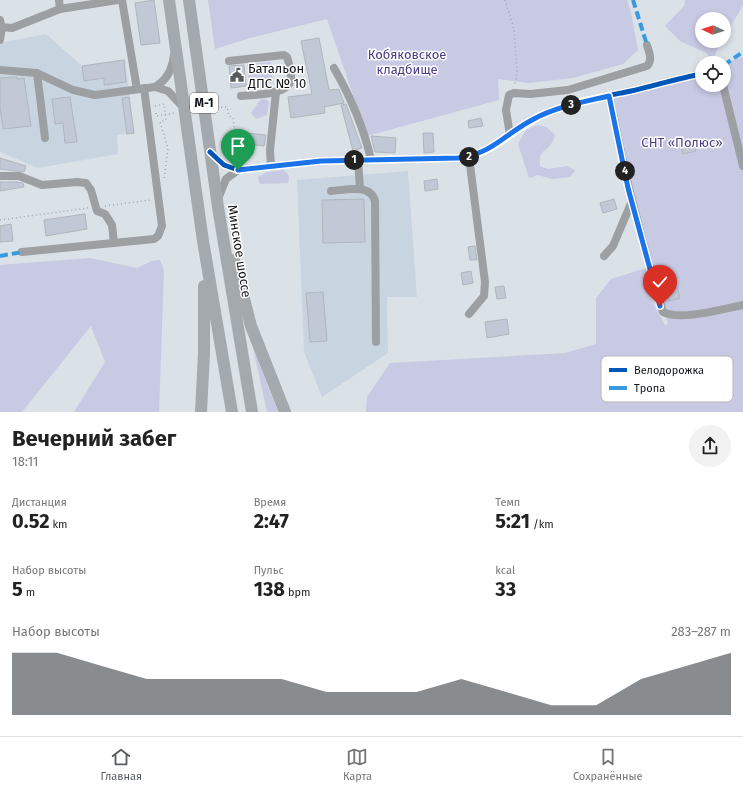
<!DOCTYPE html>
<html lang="ru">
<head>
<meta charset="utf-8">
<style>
  :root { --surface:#fff; --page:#f2f2f2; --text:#222; --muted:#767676; --line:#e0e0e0; --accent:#575c61 }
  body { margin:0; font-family:"Fira Sans",sans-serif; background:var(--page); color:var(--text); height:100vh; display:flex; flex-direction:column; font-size:15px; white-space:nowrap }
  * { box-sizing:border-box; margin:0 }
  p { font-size:13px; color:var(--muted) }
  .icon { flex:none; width:22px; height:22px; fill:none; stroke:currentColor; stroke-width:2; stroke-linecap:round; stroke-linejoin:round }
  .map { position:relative; height:412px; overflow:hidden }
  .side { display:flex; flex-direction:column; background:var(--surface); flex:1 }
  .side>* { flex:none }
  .needle { width:26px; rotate:274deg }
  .buttons { position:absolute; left:695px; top:12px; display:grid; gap:8px }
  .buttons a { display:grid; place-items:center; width:36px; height:36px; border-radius:50%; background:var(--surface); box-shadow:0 2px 6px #0003; font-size:20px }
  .pin { position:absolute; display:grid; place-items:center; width:34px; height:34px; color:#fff; margin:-41px -17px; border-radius:50% 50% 50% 0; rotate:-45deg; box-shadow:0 0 4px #0007 }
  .pin .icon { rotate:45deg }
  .km { position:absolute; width:20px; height:20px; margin:-10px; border-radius:50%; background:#222; color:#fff; font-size:11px; line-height:20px; text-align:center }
  .round { display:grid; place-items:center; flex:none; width:42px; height:42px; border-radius:21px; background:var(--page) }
  .headline { display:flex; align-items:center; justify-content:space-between; height:68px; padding:0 12px }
  h1 { font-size:22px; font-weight:700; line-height:30px }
  .figures { display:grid; grid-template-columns:repeat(3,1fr); gap:6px; height:68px; padding:4px 12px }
  .figures div { display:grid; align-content:center }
  .figures b { font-size:20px; font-weight:700 }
  .figures small { font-size:11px; font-weight:400 }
  .figures p { font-size:11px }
  .chart { height:112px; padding:8px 12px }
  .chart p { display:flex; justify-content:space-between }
  .chart svg { width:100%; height:72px; margin-top:4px; fill:var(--accent); opacity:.7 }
  .dock { display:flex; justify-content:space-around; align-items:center; height:56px; border-top:1px solid var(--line); background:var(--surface); font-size:11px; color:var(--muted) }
  .dock a { display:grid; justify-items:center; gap:2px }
  .dock .selected { color:var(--accent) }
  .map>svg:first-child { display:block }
  .built { fill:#c8d5e1 }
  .green { fill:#c8c9e3 }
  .building { fill:#c1c8d6; stroke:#b1b6bb }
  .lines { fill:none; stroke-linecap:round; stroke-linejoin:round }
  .path { stroke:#a3a8ab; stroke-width:1.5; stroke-dasharray:1 3; stroke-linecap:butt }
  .minor { stroke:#9da0a2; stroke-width:8 }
  .highway { stroke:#a3a9ac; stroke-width:12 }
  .quiet { stroke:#3a9adf; stroke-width:4; stroke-dasharray:8 4; stroke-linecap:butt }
  .cycleway-casing { stroke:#fff; stroke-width:8 }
  .cycleway { stroke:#0057b8; stroke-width:5 }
  .route-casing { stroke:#fff; stroke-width:8 }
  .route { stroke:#1a73e8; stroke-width:5 }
  .labels { text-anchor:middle; stroke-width:3; stroke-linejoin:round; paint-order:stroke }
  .shield { fill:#fff; stroke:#585b5e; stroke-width:1 }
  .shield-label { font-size:12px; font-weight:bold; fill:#111519 }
  .park-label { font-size:13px; fill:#4b3d85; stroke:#fff }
  .poi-label { font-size:13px; fill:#111519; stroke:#fff; text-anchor:start }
  .street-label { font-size:13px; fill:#111519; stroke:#fff }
  .key { fill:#fff; stroke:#b8b9ba; stroke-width:1 }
  .key-label { font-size:11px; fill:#111519 }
</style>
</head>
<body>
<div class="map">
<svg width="743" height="412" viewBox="0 0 743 412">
  <rect width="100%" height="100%" fill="#dae1e7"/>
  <!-- built -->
  <g class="built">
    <polygon points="46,34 82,66 125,59 134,133 117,135 118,154 38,168 0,152 0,43"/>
    <polygon points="408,171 417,297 387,297 388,353 322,397 304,352 297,180"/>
  </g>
  <!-- green -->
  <g class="green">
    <polygon points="208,0 627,0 631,12 638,50 623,64 573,78 528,83 498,79 499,100 367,136 327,19 250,38 215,49"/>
    <polygon points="685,0 743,0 743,5 724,38 724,19 702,19 702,41 722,41 712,60 706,53 680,41 665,26 684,6"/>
    <path d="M743,57V412H366L367,397L390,363L565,353L596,344V298L611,279L646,268L652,302L665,325L668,324C648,249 627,176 614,99L702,70V85H724V63Z"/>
    <polygon points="271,62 273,83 249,86 247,64"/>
    <polygon points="266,99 269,102 267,115 256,119 251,113 260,100"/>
    <path d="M537,125L547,127L555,135C554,137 553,142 551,144C544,154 539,149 540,166L548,169L568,166L575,171L570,177L552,179L538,175L529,178L518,144L526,130Z"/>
    <path d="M283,170C289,173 290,177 288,183L262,184L259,183L258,177L267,172Z"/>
    <polygon points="90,258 137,268 152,261 160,260 164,271 159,412 74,412 105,362 91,326 22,412 0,412 0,265"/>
    <polygon points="253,348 278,412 267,412"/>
  </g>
  <!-- building -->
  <g class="building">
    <polygon points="154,0 160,43 141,45 135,3"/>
    <polygon points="319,38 329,90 339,89 344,103 324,107 325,113 291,118 288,97 312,94 301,41"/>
    <polygon points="124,60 126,82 104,85 104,78 84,81 82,66"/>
    <polygon points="244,65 246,86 231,88 229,66"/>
    <polygon points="13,77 17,77 17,79 24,78 31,126 3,129 0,108 0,78"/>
    <polygon points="70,97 77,142 65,143 63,123 55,124 52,99"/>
    <polygon points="129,97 134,133 127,134 122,98"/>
    <polygon points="346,104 362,148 353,151 341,105"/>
    <polygon points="481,118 483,126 469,128 468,121"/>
    <polygon points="248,133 266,135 264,146 247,144"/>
    <polygon points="423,133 433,133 434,152 424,153"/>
    <polygon points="371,136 396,138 395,153 375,152"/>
    <polygon points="694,142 696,151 683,154 681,145"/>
    <polygon points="0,158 26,166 24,172 0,169"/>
    <polygon points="437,179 438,189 425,191 424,181"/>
    <polygon points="0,182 18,182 23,183 24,187 0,191"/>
    <polygon points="364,199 365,242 323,243 322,200"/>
    <polygon points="614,199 617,209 603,213 600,203"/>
    <polygon points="85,214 87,229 46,236 44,220"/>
    <polygon points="11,224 13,241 0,242 0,226"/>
    <polygon points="475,246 477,260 470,260 468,247"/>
    <polygon points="471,271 473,283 463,285 461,273"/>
    <polygon points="675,279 680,298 669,301 664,282"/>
    <polygon points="504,286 506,298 497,299 495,287"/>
    <polygon points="323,292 327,341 310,342 306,293"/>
    <polygon points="507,319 509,334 487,338 485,322"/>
  </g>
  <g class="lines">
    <!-- path -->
    <g class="path">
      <polyline points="505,0 514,29 517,72 515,85"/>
      <polyline points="155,106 164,104 166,120 160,122 168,148 164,180"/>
      <polyline points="213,108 227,107 229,116 233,118 239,160 245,159 245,161"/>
      <polyline points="156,113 156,116 175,113"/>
      <polyline points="105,206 151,200"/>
      <polyline points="0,220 88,208"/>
    </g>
    <!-- minor -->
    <g class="minor">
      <polyline points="122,0 137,89"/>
      <polyline points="60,9 118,0"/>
      <polyline points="0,20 2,27 12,28 60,9 59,0"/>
      <polyline points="0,40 2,27"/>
      <path d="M229,61L284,55L287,57C289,64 293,75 290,82C286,95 252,95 241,96"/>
      <path d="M334,68C350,96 364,128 371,160"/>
      <path d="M0,70L37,73L73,90L95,95L155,87C168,79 172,69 174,55"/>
      <polyline points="37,73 45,138"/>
      <polyline points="723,85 743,166"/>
      <polyline points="155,87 168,91 183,107"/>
      <path d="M609,96L629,188L655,288L663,312C680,321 723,309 743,305"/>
      <path d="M510,135L506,110L509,95L514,93L530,94L568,90L647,66C653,60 649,52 647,45"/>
      <path d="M211,152L224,165L238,170L321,161L465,158C496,152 517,126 545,114C572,102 602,97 631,91C654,86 678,78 702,74"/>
      <polyline points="469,157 485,282 484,296 469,314"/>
      <polyline points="358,160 360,189"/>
      <polyline points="271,166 270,150 276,92"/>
      <polyline points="0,176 19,176 42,185 77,182 86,183 91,190 97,211 105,214 112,225 114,243"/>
      <path d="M331,191C345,190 370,183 375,201L376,342"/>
      <polyline points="218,199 226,179 238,170"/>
      <polyline points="22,252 154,239 158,236 162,226 144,88"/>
      <polyline points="604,256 613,246 632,201"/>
    </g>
    <!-- highway -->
    <g class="highway">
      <polyline points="169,0 203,241 232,412"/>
      <polyline points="189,0 218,207 252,412"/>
      <polyline points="234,260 251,326 285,412"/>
      <polyline points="201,412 204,353 204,286"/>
    </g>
    <!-- quiet -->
    <g class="quiet">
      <polyline points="633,0 647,45"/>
      <polyline points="724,65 743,52"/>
      <polyline points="0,256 22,252"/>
    </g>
    <defs>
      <path id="cycleway" d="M210,152L224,165L238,170L321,161L465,158C496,152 517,126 545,114C572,102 602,97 631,91C654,86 678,78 702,74"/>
    </defs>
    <!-- cycleway casing -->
    <use href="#cycleway" class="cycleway-casing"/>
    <!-- cycleway -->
    <use href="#cycleway" class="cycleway"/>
  </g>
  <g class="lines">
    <defs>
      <path id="route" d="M238,170L321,161L458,158C492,154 505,134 532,120C555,107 583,102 609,96L628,188L660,306"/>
    </defs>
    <!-- route casing -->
    <use href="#route" class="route-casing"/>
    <!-- route -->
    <use href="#route" class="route"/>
  </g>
  <!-- icons -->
  <defs>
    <symbol id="civic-bare" viewBox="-9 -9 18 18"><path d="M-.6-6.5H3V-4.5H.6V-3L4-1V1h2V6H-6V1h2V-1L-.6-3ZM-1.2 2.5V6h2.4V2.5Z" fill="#575c61" stroke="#fff" stroke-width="2.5" paint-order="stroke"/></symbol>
  </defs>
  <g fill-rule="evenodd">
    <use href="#civic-bare" x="227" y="65" width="20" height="20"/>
  </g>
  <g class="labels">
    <!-- shield labels -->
    <rect class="shield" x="190" y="93" width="28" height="20" rx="3"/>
    <g class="shield-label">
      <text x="204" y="107">М-1</text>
    </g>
    <!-- park labels -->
    <g class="park-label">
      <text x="407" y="59">Кобяковское<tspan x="407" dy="15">кладбище</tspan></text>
      <text x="682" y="147">СНТ «Полюс»</text>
    </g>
    <!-- poi labels -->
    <g class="poi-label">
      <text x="248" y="73">Батальон<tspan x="248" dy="15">ДПС № 10</tspan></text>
    </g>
    <!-- street labels -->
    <g class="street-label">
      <text transform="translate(240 251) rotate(81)" y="5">Минское шоссе</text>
    </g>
  </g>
  <!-- legend -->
  <rect x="601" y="356" width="132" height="46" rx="6" class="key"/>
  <rect x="609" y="368" width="18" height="4" fill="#0057b8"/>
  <rect x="609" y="386" width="18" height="4" fill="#3a9adf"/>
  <g class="key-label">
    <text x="634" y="374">Велодорожка</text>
    <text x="634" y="392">Тропа</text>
  </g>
</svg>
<div class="buttons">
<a><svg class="needle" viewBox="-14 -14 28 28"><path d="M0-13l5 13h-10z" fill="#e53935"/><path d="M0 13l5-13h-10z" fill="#767676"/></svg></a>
<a><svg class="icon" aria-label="locate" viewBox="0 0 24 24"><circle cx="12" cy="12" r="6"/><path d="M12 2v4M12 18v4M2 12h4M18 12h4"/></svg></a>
</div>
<div class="pin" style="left:238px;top:170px;background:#1e9e55"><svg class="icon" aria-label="arrive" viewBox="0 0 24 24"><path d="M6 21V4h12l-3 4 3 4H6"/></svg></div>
<div class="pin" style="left:660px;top:306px;background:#d93025"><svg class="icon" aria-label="check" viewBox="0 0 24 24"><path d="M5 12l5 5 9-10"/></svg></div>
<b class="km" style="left:354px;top:160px">1</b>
<b class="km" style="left:469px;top:157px">2</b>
<b class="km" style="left:571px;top:105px">3</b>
<b class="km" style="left:625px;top:171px">4</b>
</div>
<section class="side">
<div class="headline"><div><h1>Вечерний забег</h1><p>18:11</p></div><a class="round"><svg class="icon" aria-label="share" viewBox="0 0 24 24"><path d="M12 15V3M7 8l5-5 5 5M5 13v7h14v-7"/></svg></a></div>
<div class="figures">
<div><p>Дистанция</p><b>0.52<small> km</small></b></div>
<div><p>Время</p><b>2:47</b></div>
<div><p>Темп</p><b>5:21<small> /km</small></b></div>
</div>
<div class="figures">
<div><p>Набор высоты</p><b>5<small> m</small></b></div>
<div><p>Пульс</p><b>138<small> bpm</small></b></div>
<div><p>kcal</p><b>33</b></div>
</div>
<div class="chart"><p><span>Набор высоты</span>283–287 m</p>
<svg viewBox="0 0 160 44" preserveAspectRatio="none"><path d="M0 44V6L10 6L20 14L30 22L40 22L50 22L60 22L70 30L80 30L90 30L100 22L110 30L120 38L130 38L140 22L150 14L160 6V44z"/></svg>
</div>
</section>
<nav class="dock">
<a class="selected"><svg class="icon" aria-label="home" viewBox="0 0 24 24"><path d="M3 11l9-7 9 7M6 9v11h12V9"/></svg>Главная</a>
<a><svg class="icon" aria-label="map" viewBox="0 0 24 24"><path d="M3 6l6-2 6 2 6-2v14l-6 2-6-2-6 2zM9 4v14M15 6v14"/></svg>Карта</a>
<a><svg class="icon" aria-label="saved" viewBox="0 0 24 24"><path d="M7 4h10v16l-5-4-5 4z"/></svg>Сохранённые</a>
</nav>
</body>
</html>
